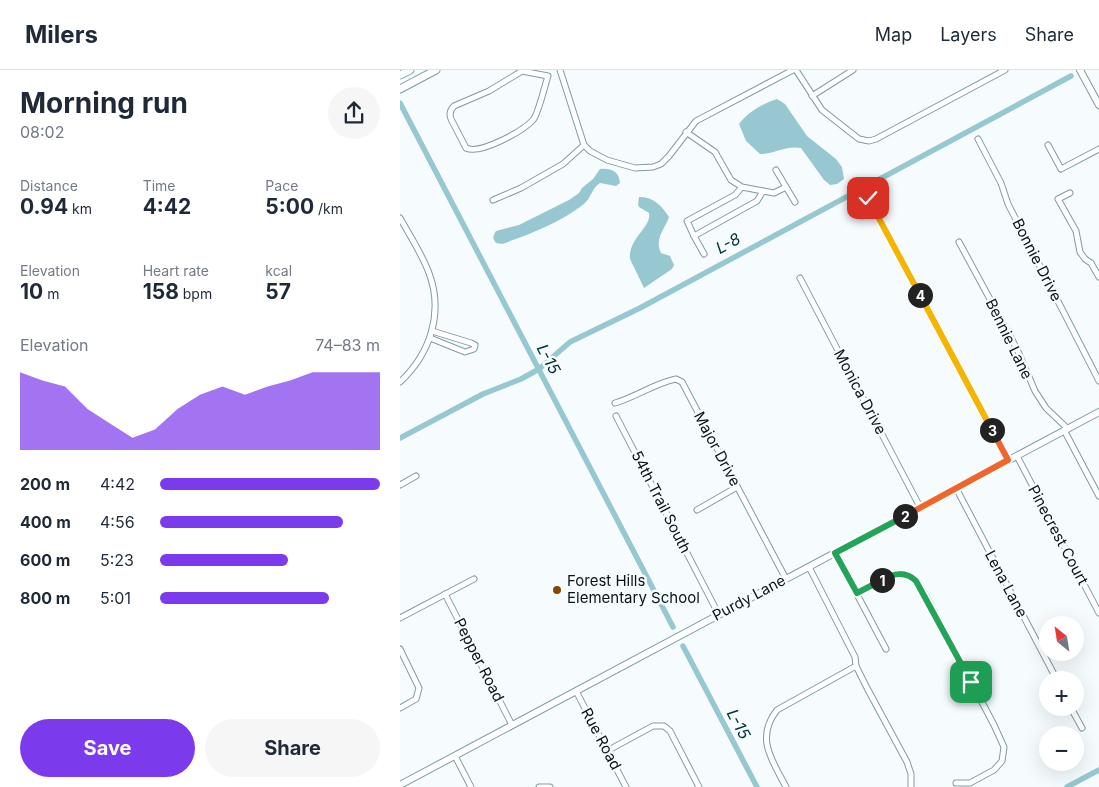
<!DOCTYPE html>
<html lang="en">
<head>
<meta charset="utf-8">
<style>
  :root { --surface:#fff; --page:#f6f6f7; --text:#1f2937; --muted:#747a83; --line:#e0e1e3; --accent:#7c3aed }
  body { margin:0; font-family:Inter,sans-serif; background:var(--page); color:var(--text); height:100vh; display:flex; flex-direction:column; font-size:19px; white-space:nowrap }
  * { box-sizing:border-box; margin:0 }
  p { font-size:16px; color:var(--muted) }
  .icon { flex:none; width:28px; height:28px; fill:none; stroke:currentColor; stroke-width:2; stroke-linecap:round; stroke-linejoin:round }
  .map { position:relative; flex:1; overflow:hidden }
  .panel { display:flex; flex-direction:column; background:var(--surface); width:400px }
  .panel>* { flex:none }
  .needle { width:32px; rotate:330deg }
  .controls { position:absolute; left:639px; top:546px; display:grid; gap:10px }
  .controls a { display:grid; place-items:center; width:45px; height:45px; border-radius:50%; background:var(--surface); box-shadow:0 5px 20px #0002; font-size:25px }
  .pin { position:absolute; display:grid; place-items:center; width:42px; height:42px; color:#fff; margin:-21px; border-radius:10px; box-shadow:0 2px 8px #0006 }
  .km { position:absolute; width:25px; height:25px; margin:-12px; border-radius:50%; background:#222; color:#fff; font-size:14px; line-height:25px; text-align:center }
  .round { display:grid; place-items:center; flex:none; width:52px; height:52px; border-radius:26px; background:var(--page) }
  .summary { display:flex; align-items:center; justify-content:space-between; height:85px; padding:0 20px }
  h1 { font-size:28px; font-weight:700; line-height:38px }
  .figures { display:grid; grid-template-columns:repeat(3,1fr); gap:8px; height:85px; padding:5px 20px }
  .figures div { display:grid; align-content:center }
  .figures b { font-size:21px; font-weight:700 }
  .figures small { font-size:14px; font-weight:400 }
  .figures p { font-size:14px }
  .chart { height:140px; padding:10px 20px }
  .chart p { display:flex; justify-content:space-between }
  .chart svg { width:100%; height:90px; margin-top:5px; fill:var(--accent); opacity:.7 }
  .cta { display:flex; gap:10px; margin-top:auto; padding:10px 20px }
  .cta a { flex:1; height:58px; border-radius:30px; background:var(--accent); color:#fff; font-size:20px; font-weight:700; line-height:58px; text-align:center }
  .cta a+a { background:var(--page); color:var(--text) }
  ul { padding:0 20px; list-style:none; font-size:16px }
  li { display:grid; grid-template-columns:80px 60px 1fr; align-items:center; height:38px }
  li i { height:12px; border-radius:6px; background:var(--accent) }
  header { display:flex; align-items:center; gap:30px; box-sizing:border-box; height:70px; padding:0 25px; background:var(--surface); border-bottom:1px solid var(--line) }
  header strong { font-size:24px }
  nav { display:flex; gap:28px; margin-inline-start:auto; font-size:18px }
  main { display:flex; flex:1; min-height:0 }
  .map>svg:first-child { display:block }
  .water { fill:#97c7d0 }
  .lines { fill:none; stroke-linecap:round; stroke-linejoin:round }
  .canal { stroke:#97c7d0; stroke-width:5.5 }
  .minor-casing { stroke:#7f9ca2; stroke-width:7 }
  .tertiary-casing { stroke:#7f9ca2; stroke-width:8 }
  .secondary-casing { stroke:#7f9ca2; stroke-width:9 }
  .minor { stroke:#fff; stroke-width:5 }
  .tertiary { stroke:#fff; stroke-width:6 }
  .secondary { stroke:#fff; stroke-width:7 }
  .split-1-casing { stroke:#fff; stroke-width:10 }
  .split-2-casing { stroke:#fff; stroke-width:10 }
  .split-3-casing { stroke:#fff; stroke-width:10 }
  .split-4-casing { stroke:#fff; stroke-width:10 }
  .split-5-casing { stroke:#fff; stroke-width:10 }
  .split-1 { stroke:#22a559; stroke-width:6 }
  .split-2 { stroke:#22a559; stroke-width:6 }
  .split-3 { stroke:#f0652b; stroke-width:6 }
  .split-4 { stroke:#f5b400; stroke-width:6 }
  .split-5 { stroke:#f5b400; stroke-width:6 }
  .poi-dot { fill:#844801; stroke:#f6fcfd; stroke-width:2 }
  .labels { text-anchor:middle; stroke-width:5; stroke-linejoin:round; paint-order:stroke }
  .street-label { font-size:15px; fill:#091416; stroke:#f6fcfd }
  .poi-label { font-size:15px; fill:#091416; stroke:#f6fcfd; text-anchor:start }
  .water-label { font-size:16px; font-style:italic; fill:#023239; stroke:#f6fcfd }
</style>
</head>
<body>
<header>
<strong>Milers</strong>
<nav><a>Map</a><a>Layers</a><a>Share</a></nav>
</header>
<main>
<section class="panel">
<div class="summary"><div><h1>Morning run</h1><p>08:02</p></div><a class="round"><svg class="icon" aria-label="share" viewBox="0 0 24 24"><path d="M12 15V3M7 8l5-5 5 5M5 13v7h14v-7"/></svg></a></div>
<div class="figures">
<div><p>Distance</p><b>0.94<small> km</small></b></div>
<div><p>Time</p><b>4:42</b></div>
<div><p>Pace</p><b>5:00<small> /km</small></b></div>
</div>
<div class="figures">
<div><p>Elevation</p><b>10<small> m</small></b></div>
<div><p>Heart rate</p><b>158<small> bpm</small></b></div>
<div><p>kcal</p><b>57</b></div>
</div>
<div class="chart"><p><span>Elevation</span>74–83 m</p>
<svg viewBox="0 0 160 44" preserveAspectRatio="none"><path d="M0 44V6L10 10L20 13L30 24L40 31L50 38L60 34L70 24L80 17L90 13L100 17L110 13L120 10L130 6L140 6L150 6L160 6V44z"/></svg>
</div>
<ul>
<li><b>200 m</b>4:42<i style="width:100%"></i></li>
<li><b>400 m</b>4:56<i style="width:83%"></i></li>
<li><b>600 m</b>5:23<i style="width:58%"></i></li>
<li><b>800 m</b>5:01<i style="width:77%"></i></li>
</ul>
<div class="cta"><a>Save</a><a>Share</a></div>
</section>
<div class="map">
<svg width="699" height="717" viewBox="0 0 699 717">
  <rect width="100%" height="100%" fill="#f6fcfd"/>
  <!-- water -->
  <g class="water">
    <path d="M377,29L385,34L407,66L436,89L442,97L444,109L437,114L430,115L424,110L401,78C386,75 374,84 360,84L346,71L339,54C349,41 362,34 377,29Z"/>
    <path d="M200,99C211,98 219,101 220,113L216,116L200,113C192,118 191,128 184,134C160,153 130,164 102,174L96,173C92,168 93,166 96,161L119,155L169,130L179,123L182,118L193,109Z"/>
    <path d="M239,127C253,126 263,137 269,147C265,159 254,169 261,183L270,186L274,195L272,199L244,218L230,189C228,168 252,157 249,143L239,137L238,134Z"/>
  </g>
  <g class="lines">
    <!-- canal -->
    <g class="canal">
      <polyline points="0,33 273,557"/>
      <polyline points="0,368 83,324 121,309 139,299 170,272 240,238 671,6"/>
      <polyline points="283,576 357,717"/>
      <polyline points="667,717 699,700"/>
    </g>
    <defs>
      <g id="minor">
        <polyline points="160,0 184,75 190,81 207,90 235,98 253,97 261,94 269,86 296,51 393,0"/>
        <polyline points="396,0 422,40 459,69 469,71 476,69 605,0"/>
        <path d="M122,1L148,6C145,15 138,45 133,50C123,61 80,85 66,78L51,49C49,44 50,40 54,36L89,21Z"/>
        <polyline points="412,26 453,0"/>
        <polyline points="286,62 315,82 331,110 342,117 363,121 357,131 294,166 287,151 335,125 342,117"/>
        <polyline points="578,69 601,113 608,134 699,311"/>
        <polyline points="648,75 661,99 699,79"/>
        <polyline points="376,100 386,117"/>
        <polyline points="363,121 374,123 386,117 395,132"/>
        <polyline points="670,123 658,129 676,161 680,182 685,189 691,193 699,207"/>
        <polyline points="468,128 608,391"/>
        <polyline points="93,130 121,118 163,94 184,75"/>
        <path d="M0,148C10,166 22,184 29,203C44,243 30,284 0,312"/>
        <polyline points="294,166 304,184"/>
        <polyline points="559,172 617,279 635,321 646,338 668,359"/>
        <polyline points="400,208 520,437"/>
        <polyline points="30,268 65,282 74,279 75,275 71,273 32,261"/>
        <path d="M215,333C236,327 255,313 276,309L282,312L386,509"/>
        <polyline points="216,346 319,545"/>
        <polyline points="664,360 699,426"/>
        <polyline points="617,386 699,543"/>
        <polyline points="0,415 16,406"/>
        <polyline points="556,418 657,610"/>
        <polyline points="297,440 337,417"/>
        <polyline points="435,483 486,579"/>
        <polyline points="409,497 455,587 456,596 467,618 507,692 511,704 511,717"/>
        <path d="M457,523C487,507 504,488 526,526L594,655L604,677L602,691L594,700L570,713H556"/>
        <polyline points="45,524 112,655"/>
        <polyline points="0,548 74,509"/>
        <polyline points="0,579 19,618 16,629 0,638"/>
        <polyline points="176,621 226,717"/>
        <polyline points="671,638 682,658"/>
        <polyline points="207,681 253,656 264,656 270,661 299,717"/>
        <polyline points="55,686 71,717"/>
        <polyline points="139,717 150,717"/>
        <path d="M386,717C372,690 355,668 377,640L456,596"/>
      </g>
      <g id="tertiary">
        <polyline points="680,0 699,35"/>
        <polyline points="0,715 699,342"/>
      </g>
      <g id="secondary">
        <polyline points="0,5 10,0"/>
        <polyline points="0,19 36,0"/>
      </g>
    </defs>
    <!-- minor casing -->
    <use href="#minor" class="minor-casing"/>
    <!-- tertiary casing -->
    <use href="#tertiary" class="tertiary-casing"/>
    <!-- secondary casing -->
    <use href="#secondary" class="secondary-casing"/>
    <!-- minor -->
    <use href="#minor" class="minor"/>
    <!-- tertiary -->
    <use href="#tertiary" class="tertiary"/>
    <!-- secondary -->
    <use href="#secondary" class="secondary"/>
  </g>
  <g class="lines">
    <defs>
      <path id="split-1" d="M482,510C493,503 506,501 516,511L571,612"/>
      <polyline id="split-2" points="482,510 457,523 435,483 505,446"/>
      <polyline id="split-3" points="505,446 608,390 592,360"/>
      <polyline id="split-4" points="520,225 592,360"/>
      <polyline id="split-5" points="468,128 520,225"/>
    </defs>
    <!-- split-1 casing -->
    <use href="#split-1" class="split-1-casing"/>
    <!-- split-2 casing -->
    <use href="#split-2" class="split-2-casing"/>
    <!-- split-3 casing -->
    <use href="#split-3" class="split-3-casing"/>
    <!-- split-4 casing -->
    <use href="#split-4" class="split-4-casing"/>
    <!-- split-5 casing -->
    <use href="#split-5" class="split-5-casing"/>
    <!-- split-1 -->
    <use href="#split-1" class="split-1"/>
    <!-- split-2 -->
    <use href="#split-2" class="split-2"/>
    <!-- split-3 -->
    <use href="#split-3" class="split-3"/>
    <!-- split-4 -->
    <use href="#split-4" class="split-4"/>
    <!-- split-5 -->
    <use href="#split-5" class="split-5"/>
  </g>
  <!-- markers -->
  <circle class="poi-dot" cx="157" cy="520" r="5"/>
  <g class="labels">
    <!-- street labels -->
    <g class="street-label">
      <text transform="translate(637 190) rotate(63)" y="5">Bonnie Drive</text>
      <text transform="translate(609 269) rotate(64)" y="5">Bennie Lane</text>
      <text transform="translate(460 322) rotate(62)" y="5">Monica Drive</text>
      <text transform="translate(317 379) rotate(62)" y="5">Major Drive</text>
      <text transform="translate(261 432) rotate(63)" y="5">54th Trail South</text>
      <text transform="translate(658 465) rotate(62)" y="5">Pinecrest Court</text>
      <text transform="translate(606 514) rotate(62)" y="5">Lena Lane</text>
      <text transform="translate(349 528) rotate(-28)" y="5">Purdy Lane</text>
      <text transform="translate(79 590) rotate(63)" y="5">Pepper Road</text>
      <text transform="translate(201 669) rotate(62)" y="5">Rue Road</text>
    </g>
    <!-- poi labels -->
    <g class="poi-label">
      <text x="167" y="516">Forest Hills<tspan x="167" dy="17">Elementary School</tspan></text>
    </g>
    <!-- water labels -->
    <g class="water-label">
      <text transform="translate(328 173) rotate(-28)" y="6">L-8</text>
      <text transform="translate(149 289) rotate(62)" y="6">L-15</text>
      <text transform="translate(339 654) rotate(62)" y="6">L-15</text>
    </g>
  </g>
</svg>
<div class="controls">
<a><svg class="needle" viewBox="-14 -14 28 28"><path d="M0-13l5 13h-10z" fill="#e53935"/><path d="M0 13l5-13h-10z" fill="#747a83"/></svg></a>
<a>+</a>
<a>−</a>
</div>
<div class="pin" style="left:571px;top:612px;background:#1e9e55"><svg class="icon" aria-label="arrive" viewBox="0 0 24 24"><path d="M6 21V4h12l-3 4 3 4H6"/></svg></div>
<div class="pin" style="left:468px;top:128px;background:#d93025"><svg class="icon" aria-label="check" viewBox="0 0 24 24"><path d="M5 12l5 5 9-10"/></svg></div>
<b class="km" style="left:482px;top:510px">1</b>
<b class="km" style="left:505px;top:446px">2</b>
<b class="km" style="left:592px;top:360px">3</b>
<b class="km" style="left:520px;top:225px">4</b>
</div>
</main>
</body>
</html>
